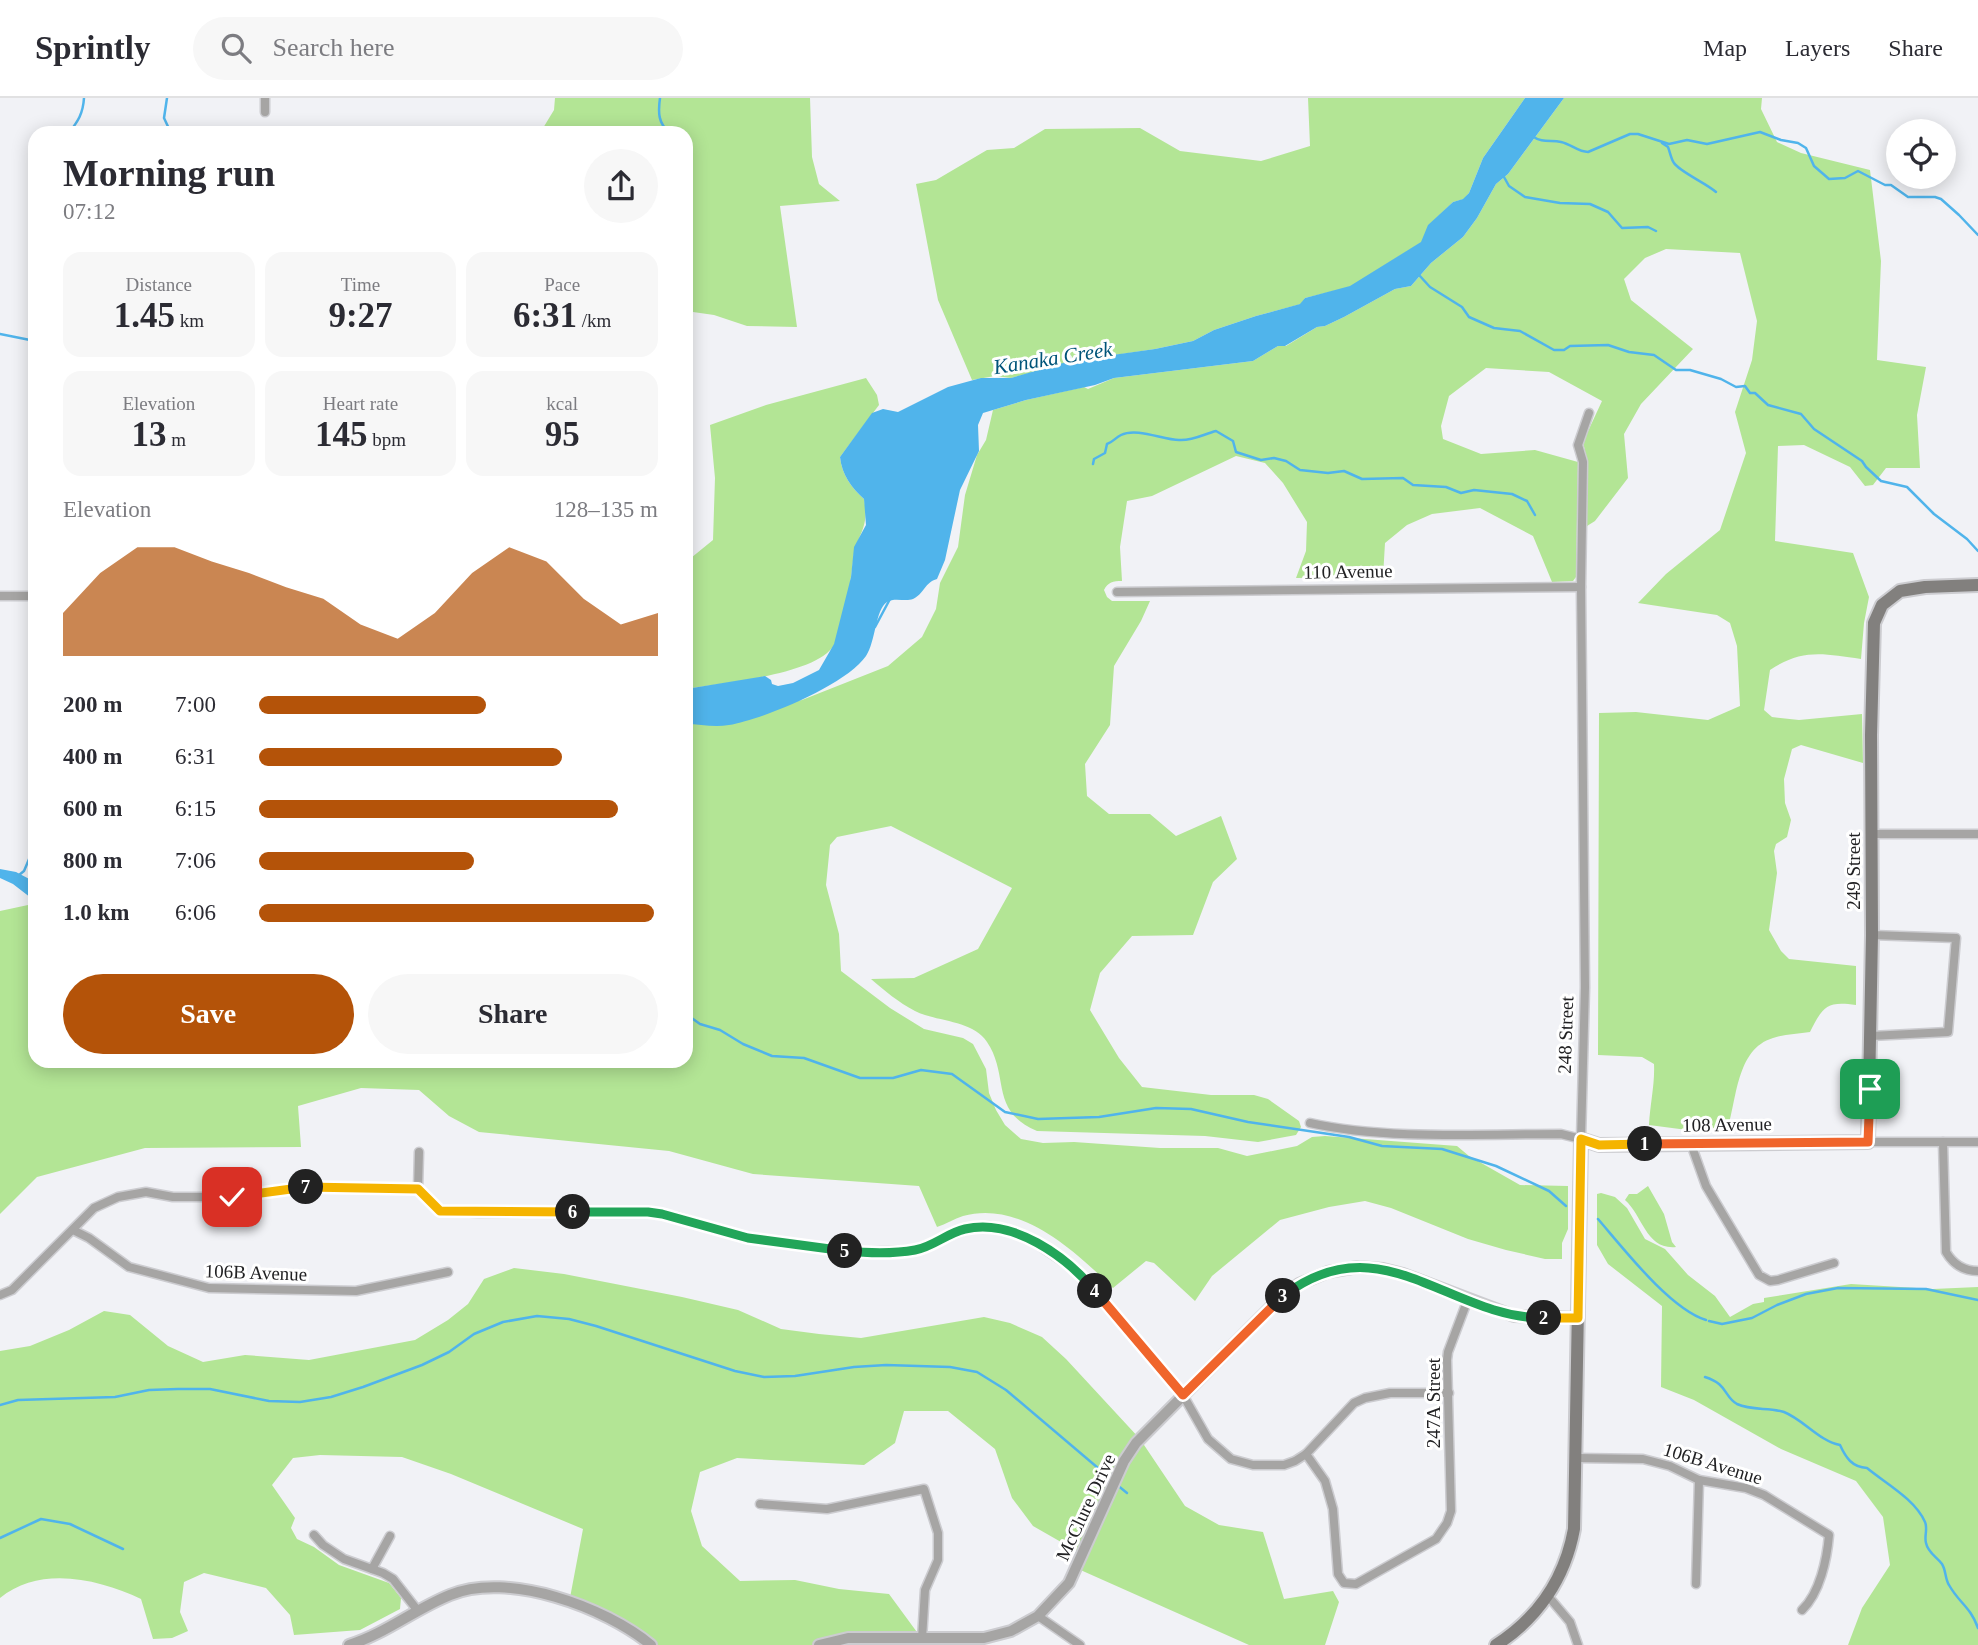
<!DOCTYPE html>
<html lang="en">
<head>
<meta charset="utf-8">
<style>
  :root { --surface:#fff; --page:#f7f7f7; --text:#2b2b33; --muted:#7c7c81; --line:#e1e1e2; --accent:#b45309 }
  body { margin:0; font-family:Georgia,serif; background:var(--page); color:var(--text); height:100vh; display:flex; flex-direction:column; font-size:26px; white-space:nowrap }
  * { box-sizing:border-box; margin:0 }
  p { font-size:23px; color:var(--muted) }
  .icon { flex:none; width:38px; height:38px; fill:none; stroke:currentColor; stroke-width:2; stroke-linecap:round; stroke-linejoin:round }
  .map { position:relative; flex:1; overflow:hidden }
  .drawer { position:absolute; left:28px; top:28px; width:665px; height:942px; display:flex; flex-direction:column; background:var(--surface); border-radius:21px; box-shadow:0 4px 18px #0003 }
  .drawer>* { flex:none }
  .controls { position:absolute; left:1886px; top:21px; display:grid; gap:14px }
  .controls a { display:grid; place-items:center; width:70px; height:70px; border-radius:50%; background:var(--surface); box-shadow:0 4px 18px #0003; font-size:35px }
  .pin { position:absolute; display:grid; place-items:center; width:60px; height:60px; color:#fff; margin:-30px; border-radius:14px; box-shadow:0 4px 10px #0006 }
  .km { position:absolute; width:35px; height:35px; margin:-18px; border-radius:50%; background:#222; color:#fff; font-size:19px; line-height:35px; text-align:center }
  .round { display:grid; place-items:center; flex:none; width:74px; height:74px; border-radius:37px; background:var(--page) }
  .summary { display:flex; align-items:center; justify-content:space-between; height:119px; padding:0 35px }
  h1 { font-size:38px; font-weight:700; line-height:52px }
  .figures { display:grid; grid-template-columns:repeat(3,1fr); gap:10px; height:119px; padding:7px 35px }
  .figures div { display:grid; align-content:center; border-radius:18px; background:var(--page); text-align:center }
  .figures b { font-size:35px; font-weight:700 }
  .figures small { font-size:19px; font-weight:400 }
  .figures p { font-size:19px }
  .chart { height:196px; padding:14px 35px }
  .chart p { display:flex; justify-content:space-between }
  .chart svg { width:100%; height:126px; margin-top:7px; fill:var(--accent); opacity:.7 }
  .cta { display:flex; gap:14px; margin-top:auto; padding:14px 35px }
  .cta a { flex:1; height:80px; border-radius:42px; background:var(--accent); color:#fff; font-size:28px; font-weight:700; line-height:80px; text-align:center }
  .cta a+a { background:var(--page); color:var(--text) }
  ul { padding:0 35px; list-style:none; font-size:23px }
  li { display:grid; grid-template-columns:112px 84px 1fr; align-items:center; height:52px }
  li i { height:18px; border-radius:9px; background:var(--accent) }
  header { display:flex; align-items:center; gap:42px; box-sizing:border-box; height:98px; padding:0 35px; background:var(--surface); border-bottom:2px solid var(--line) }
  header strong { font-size:33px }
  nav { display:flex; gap:38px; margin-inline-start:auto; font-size:24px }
  .search { width:490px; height:63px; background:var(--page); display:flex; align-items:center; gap:18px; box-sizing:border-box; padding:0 24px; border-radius:38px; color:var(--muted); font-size:26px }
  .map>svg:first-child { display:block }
  .green { fill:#b3e595 }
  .water { fill:#50b4eb }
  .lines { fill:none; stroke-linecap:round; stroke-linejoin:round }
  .stream { stroke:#50b4eb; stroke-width:2.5 }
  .minor-casing { stroke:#ccccd0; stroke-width:11 }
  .tertiary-casing { stroke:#ccccd0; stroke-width:14 }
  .secondary-casing { stroke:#ccccd0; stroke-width:16 }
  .minor { stroke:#a6a5a4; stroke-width:8 }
  .tertiary { stroke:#a6a5a4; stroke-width:10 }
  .secondary { stroke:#82807e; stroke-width:12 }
  .split-1-casing { stroke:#fff; stroke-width:14 }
  .split-2-casing { stroke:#fff; stroke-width:14 }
  .split-3-casing { stroke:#fff; stroke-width:14 }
  .split-4-casing { stroke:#fff; stroke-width:14 }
  .split-5-casing { stroke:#fff; stroke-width:14 }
  .split-6-casing { stroke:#fff; stroke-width:14 }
  .split-7-casing { stroke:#fff; stroke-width:14 }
  .split-8-casing { stroke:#fff; stroke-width:14 }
  .split-1 { stroke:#f0652b; stroke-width:9 }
  .split-2 { stroke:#f5b400; stroke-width:9 }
  .split-3 { stroke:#22a559; stroke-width:9 }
  .split-4 { stroke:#f0652b; stroke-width:9 }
  .split-5 { stroke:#22a559; stroke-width:9 }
  .split-6 { stroke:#22a559; stroke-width:9 }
  .split-7 { stroke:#f5b400; stroke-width:9 }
  .split-8 { stroke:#f5b400; stroke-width:9 }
  .labels { text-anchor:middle; stroke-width:6; stroke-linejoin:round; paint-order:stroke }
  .street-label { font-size:19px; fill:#212123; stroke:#fff }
  .water-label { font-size:21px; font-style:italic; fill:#005479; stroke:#fff }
</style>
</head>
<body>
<header>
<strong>Sprintly</strong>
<div class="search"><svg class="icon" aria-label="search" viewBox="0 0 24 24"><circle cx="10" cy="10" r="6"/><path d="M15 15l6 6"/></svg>Search here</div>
<nav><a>Map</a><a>Layers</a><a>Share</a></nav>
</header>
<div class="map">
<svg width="1978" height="1547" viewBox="0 0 1978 1547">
  <rect width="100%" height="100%" fill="#f1f2f6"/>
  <!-- green -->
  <g class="green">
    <polygon points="555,0 810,0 812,59 819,86 840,103 780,108 797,229 747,228 714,217 686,213 686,35 540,35 554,12"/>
    <polygon points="1308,0 1525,0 1483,60 1469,95 1464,101 1453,104 1429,127 1422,144 1350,189 1305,200 1301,206 1256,218 1214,232 1193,243 1155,251 1075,263 1070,256 1066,257 1065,265 1060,267 1011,280 995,278 972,282 938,202 916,86 936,82 987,52 1014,50 1045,31 1140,30 1180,53 1261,63 1310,48"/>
    <path d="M1564,0H1762L1761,11L1777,44L1801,55L1870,72L1881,163L1877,262L1926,269L1917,317L1920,370H1886L1873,387L1865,388L1850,369L1804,347L1778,348L1775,443L1853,455L1869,499L1864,525L1861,561C1824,556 1803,550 1770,572L1764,612L1772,619L1799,622L1862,616L1863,665L1801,647L1792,651L1784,681L1785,705L1791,722L1787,739L1776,746L1774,753L1777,775L1769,832L1781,853L1789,861L1856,868V907C1827,903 1823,908 1810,934C1798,936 1784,936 1773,940C1736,951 1737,1002 1727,1033H1695L1649,1027C1650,1006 1655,986 1654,966L1642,959L1598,957L1599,615L1636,614L1708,622L1740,608L1737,548L1730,525L1717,517L1638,505L1666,476L1720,432L1746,355L1735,314L1752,262L1757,223L1740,155L1666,151L1645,160L1624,181L1631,202L1693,251L1641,306L1624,336L1628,380L1595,423L1587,428V363L1583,344L1602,303L1549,274L1486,270L1449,298L1441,328L1443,341L1481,356L1535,352L1578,364L1576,479L1573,483L1552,484L1533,438L1480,410L1432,416L1407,427L1385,445L1383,479L1296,480L1306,453L1307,424L1283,385L1265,365L1236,358L1152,398L1127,403L1120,449L1122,483C1113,483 1108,484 1104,492L1107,499L1112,503H1150L1141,523L1114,568L1110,627L1085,666L1087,698L1109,716H1150L1176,738L1221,718L1237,761L1213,784L1193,837L1132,838L1100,875L1090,912L1119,960L1142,989L1211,997H1254L1268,1001L1299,1023L1301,1029L1296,1037L1258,1044L1205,1038L1037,1033C989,1013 1010,978 987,944C973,922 937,924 915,913C898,904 885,893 871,881L914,880L978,851L1012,790L891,728L837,739L830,747L826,787L839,836L841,873L890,910L924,931L963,940L973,946L986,971L989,995L996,1012L1005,1027L1021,1041L1043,1045L1074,1044L1160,1050H1218L1247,1058L1297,1048L1312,1039L1325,1038L1457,1048L1469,1058L1520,1087L1568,1088V1131L1562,1145V1161H1545L1506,1152L1468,1141L1391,1110L1365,1103L1329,1109L1280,1122L1212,1178L1195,1203L1154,1165L1146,1163L1113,1190C1075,1153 1021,1102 963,1118C954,1121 946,1126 937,1129L919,1088L753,1076L669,1053L479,1034L449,1018L419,992L361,990L298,1008L301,1049L145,1050L37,1079L0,1116V813L28,807L35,812V962H686V626L802,602L888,568L922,539L936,511L940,485L958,449L965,397L977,357L986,342L993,312L1026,302L1084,289L1088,291L1114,280L1253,263L1278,248H1286L1317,229L1325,228L1344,219L1395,191L1411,188L1431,165L1463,139L1477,120L1496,86L1508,76Z"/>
    <path d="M866,280L877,297L879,307L840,359C842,377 851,389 864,401C870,433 856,435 853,463C850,487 845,527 834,547C817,577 720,585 686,591V464L713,442L715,380L710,327L766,307Z"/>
    <path d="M1648,1088L1664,1116L1672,1144L1676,1149C1646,1152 1643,1118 1625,1102L1629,1096H1637Z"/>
    <polygon points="1601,1095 1615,1099 1627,1110 1645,1141 1665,1151 1688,1177 1715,1198 1730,1219 1753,1206 1764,1204 1764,1200 1851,1186 1933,1191 1978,1189 1978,1547 1848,1547 1862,1510 1890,1467 1883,1419 1856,1383 1781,1351 1694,1302 1661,1289 1662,1208 1608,1166 1597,1147 1597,1096"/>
    <path d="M514,1170L564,1176L682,1199L738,1212L781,1231L819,1236L861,1240L984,1219L1010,1225L1042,1239L1066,1261L1140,1341L1185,1408L1219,1427L1263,1434L1284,1501L1333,1493L1339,1504L1325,1547H1249L1076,1470L1082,1456L1033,1428L1012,1400L995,1351L948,1313H904L895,1345L864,1367L737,1360L700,1374L691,1413L702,1448L740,1483L795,1482L839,1491L889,1496L922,1541L884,1540L819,1547H651L569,1505L583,1431L451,1376L402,1359L320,1357L293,1360L272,1387L295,1420L291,1430L297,1441L314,1449L339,1467L389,1485L401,1500L400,1511L360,1532L294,1537L290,1517L266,1490L204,1475L184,1484L180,1514L188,1533L172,1540L153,1541L141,1501C99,1481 40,1467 0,1500V1253L30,1248L69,1232L104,1213L130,1217L168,1248L203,1264L245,1257L309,1262L415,1242L448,1222L468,1206L484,1181Z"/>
  </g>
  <!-- water -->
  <g class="water">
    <path d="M1525,0H1564L1508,76L1496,86L1477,120L1463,139L1431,165L1411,188L1395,191L1344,219L1325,228L1317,229L1285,248H1278L1253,263L1114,280L1095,287L1026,302L983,315L978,327L979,353L960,392L945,462L937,481C925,484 924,496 913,501C905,504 895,499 887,504C875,512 876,543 866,558C846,587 764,621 729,627C714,630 700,626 686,626V591L765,578L771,582L772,586L778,588L793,585L819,572L834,546L851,479L854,449L866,427L864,401C851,389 842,377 840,359L872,315L883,311L898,314L948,289L981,280H1011L1070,263L1155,251L1193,243L1214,232L1256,218L1300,206L1305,200L1350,188L1421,144L1428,127L1453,104L1463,101L1469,95L1483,60Z"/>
    <polygon points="0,771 16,774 35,784 35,803 13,786 0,780"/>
  </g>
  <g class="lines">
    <!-- stream -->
    <g class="stream">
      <polyline points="167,0 164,20 171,35"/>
      <path d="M660,0C658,14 658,26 670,35"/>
      <path d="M69,35C78,23 83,16 84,0"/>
      <path d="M1532,38C1542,45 1550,42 1561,44C1571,46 1578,54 1588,54L1630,36H1638L1669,46L1687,42L1707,46L1760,34L1781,42L1798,45L1806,50L1814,68L1829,81L1845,80L1858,73L1885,87H1891L1908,99H1935L1941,101L1959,117L1978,137"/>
      <path d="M1662,45L1668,49C1670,54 1671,61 1674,65C1680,74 1706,85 1716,94"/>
      <polyline points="1504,79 1509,88 1525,99 1560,105 1590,106 1608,114 1622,130 1648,129 1656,133"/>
      <polyline points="1419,177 1430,189 1462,209 1469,219 1494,230 1520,233 1554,252 1564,252 1570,248 1608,247 1629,254 1654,257 1676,272 1690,272 1721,281 1736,289 1745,288 1750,295 1755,295 1768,307 1801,316 1814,331 1862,363 1866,369 1881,383 1907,389 1934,416 1967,441 1978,453"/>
      <polyline points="0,236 35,243"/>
      <path d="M1093,366L1094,361L1105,355L1107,346C1113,344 1115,340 1121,337C1137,329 1163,342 1179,342C1193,343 1204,336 1216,333L1233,343L1236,354L1261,362L1274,360L1286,363L1300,372L1328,375L1344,373L1362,381L1403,380L1413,387L1446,389L1461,395L1474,392L1512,396L1527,403L1535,417"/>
      <polyline points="875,529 890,501"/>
      <polyline points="19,777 24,773 35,747"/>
      <polyline points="686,916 700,926 720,932 743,946 772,958 804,960 860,980 893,980 921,972 952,976 1005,1014 1038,1021 1099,1019 1156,1010 1191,1011 1248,1024 1349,1039 1382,1048 1442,1051 1496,1068 1549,1093 1566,1108"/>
      <path d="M1598,1121C1623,1150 1670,1211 1706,1222"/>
      <polyline points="1709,1223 1722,1226 1752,1220 1777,1207 1806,1196 1838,1190 1926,1191 1978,1202"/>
      <path d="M1705,1279C1728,1286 1724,1299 1737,1306C1752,1313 1769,1309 1784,1314C1804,1322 1819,1343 1840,1347C1846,1360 1852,1369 1867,1370C1885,1385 1915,1401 1925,1424C1928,1431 1924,1438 1926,1445C1928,1455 1937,1459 1942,1466C1946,1472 1945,1481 1949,1487C1959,1505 1970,1508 1978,1530"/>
      <polyline points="0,1307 18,1302 115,1299 149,1292 178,1291 210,1291 269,1303 300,1304 331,1299 363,1289 422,1267 449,1254 474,1236 503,1224 537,1218 569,1221 596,1228 735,1273 764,1279 795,1278 854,1269 886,1267 950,1269 977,1274 1006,1292 1111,1381"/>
      <polyline points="1116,1386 1127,1395"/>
      <polyline points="0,1440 41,1421 70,1426 123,1451"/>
    </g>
    <defs>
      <g id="minor">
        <polyline points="265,0 265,14"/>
        <polyline points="1117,494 1581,489"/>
        <polyline points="0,498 35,498"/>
        <polyline points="1871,736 1978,736"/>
        <polyline points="1871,938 1948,934 1956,840 1872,837"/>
        <path d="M1310,1025C1385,1042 1483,1036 1561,1036L1581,1041L1585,889L1581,489L1583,364L1578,347L1589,315"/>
        <polyline points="1868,1044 1978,1044"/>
        <path d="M1943,1044L1946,1154C1953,1166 1964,1173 1978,1173"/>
        <polyline points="1691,1046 1706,1088 1759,1177 1770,1183 1778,1182 1834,1165"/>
        <polyline points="419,1054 418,1091 440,1113 479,1115 648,1113 678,1119 748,1140 857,1154 915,1152 967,1131 989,1128 1006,1131 1037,1146 1074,1171 1183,1297 1208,1341 1231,1361 1253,1367 1284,1367 1295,1363 1306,1356 1354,1305 1365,1300 1390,1295 1449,1295"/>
        <polyline points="73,1132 89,1140 129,1169 209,1190 356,1193 448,1174"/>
        <polyline points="0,1197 12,1192 94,1110 118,1099 146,1094 173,1099 232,1099 301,1089 418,1091"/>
        <polyline points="1306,1356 1325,1383 1333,1411 1338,1476 1344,1485 1356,1486 1436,1441 1447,1425 1451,1413 1447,1262 1448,1254 1468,1201"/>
        <path d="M1577,1360L1643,1361L1670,1368L1699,1382L1746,1390L1764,1397L1829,1437C1827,1461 1820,1495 1802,1512"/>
        <polyline points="760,1406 827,1411 924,1391 938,1435 938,1462 925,1492 922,1541"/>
        <polyline points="314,1437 323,1447 344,1461 383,1475 393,1481 418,1513"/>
        <polyline points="372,1471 390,1438"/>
        <polyline points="1696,1486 1699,1382"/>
        <polyline points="1548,1498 1570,1524 1578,1547"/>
        <polyline points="1038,1518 1080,1547"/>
      </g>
      <g id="tertiary">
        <path d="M349,1547C385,1536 415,1511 450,1497C508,1473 605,1509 651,1547"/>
        <polyline points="819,1547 848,1540 984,1540 1011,1533 1038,1518 1069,1485 1124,1363 1136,1345 1277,1203 1299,1186 1328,1174 1358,1169 1383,1171 1403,1176 1514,1218 1578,1220"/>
      </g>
      <path id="secondary" d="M1496,1547C1538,1520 1565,1480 1574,1431L1581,1041L1599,1047L1868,1044L1872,837L1871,637L1874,525L1882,507L1900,493L1925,489L1978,487"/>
    </defs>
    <!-- minor casing -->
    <use href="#minor" class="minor-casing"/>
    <!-- tertiary casing -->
    <use href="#tertiary" class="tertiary-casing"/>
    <!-- secondary casing -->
    <use href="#secondary" class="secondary-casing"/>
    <!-- minor -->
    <use href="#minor" class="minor"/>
    <!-- tertiary -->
    <use href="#tertiary" class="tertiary"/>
    <!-- secondary -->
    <use href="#secondary" class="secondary"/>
  </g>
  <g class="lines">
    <defs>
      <polyline id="split-1" points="1645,1046 1868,1044 1870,991"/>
      <polyline id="split-2" points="1544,1220 1578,1220 1581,1041 1599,1047 1645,1046"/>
      <path id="split-3" d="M1283,1198C1382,1123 1448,1220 1544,1220"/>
      <polyline id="split-4" points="1095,1193 1183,1297 1283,1198"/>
      <path id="split-5" d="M845,1153C867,1155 893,1156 915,1152C933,1149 947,1135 965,1131C1013,1120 1066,1158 1095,1193"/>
      <polyline id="split-6" points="573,1114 648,1114 662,1116 748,1140 845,1153"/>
      <polyline id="split-7" points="306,1089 418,1091 440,1113 573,1114"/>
      <polyline id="split-8" points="232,1099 306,1089"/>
    </defs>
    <!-- split-1 casing -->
    <use href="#split-1" class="split-1-casing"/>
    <!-- split-2 casing -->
    <use href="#split-2" class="split-2-casing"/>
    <!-- split-3 casing -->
    <use href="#split-3" class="split-3-casing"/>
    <!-- split-4 casing -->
    <use href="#split-4" class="split-4-casing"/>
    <!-- split-5 casing -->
    <use href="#split-5" class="split-5-casing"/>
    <!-- split-6 casing -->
    <use href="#split-6" class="split-6-casing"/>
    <!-- split-7 casing -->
    <use href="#split-7" class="split-7-casing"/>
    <!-- split-8 casing -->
    <use href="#split-8" class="split-8-casing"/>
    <!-- split-1 -->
    <use href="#split-1" class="split-1"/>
    <!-- split-2 -->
    <use href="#split-2" class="split-2"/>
    <!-- split-3 -->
    <use href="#split-3" class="split-3"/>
    <!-- split-4 -->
    <use href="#split-4" class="split-4"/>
    <!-- split-5 -->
    <use href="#split-5" class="split-5"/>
    <!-- split-6 -->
    <use href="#split-6" class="split-6"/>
    <!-- split-7 -->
    <use href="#split-7" class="split-7"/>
    <!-- split-8 -->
    <use href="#split-8" class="split-8"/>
  </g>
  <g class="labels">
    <!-- street labels -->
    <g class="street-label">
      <text transform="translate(1348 473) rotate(-1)" y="7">110 Avenue</text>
      <text transform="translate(1853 773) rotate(-90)" y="7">249 Street</text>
      <text transform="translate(1565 937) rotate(-88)" y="7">248 Street</text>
      <text transform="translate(1727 1026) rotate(-1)" y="7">108 Avenue</text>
      <text transform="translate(256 1174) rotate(2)" y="7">106B Avenue</text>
      <text transform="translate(1433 1305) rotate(-90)" y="7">247A Street</text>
      <text transform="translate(1713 1365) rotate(17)" y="7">106B Avenue</text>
      <text transform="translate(1085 1409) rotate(-65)" y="7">McClure Drive</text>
    </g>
    <!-- water labels -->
    <g class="water-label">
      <text transform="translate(1053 260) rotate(-9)" y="7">Kanaka Creek</text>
    </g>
  </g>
</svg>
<div class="controls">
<a><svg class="icon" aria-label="locate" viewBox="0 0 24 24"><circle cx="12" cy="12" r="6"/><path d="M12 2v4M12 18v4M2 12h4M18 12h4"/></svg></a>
</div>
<div class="pin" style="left:1870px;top:991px;background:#1e9e55"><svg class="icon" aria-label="arrive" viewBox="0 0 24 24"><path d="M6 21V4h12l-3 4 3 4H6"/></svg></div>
<div class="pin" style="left:232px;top:1099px;background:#d93025"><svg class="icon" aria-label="check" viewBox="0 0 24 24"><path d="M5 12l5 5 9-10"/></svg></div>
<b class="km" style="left:1645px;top:1046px">1</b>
<b class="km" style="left:1544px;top:1220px">2</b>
<b class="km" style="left:1283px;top:1198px">3</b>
<b class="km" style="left:1095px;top:1193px">4</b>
<b class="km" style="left:845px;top:1153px">5</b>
<b class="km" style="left:573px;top:1114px">6</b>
<b class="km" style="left:306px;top:1089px">7</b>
<section class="drawer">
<div class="summary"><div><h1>Morning run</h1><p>07:12</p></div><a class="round"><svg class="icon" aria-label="share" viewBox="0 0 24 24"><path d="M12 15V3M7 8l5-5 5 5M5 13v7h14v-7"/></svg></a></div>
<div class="figures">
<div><p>Distance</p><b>1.45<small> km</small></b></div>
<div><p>Time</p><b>9:27</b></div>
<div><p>Pace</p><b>6:31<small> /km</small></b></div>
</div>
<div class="figures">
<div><p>Elevation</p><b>13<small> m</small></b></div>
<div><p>Heart rate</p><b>145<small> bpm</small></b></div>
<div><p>kcal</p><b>95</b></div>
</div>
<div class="chart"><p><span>Elevation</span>128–135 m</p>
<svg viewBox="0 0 160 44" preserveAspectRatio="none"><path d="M0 44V29L10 15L20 6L30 6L40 11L50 15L60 20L70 24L80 33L90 38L100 29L110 15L120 6L130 11L140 24L150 33L160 29V44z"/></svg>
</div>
<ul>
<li><b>200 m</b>7:00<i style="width:57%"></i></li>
<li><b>400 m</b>6:31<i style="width:76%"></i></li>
<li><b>600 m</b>6:15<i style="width:90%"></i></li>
<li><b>800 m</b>7:06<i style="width:54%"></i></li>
<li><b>1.0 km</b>6:06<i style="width:99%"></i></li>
</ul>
<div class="cta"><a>Save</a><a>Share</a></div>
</section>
</div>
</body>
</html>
